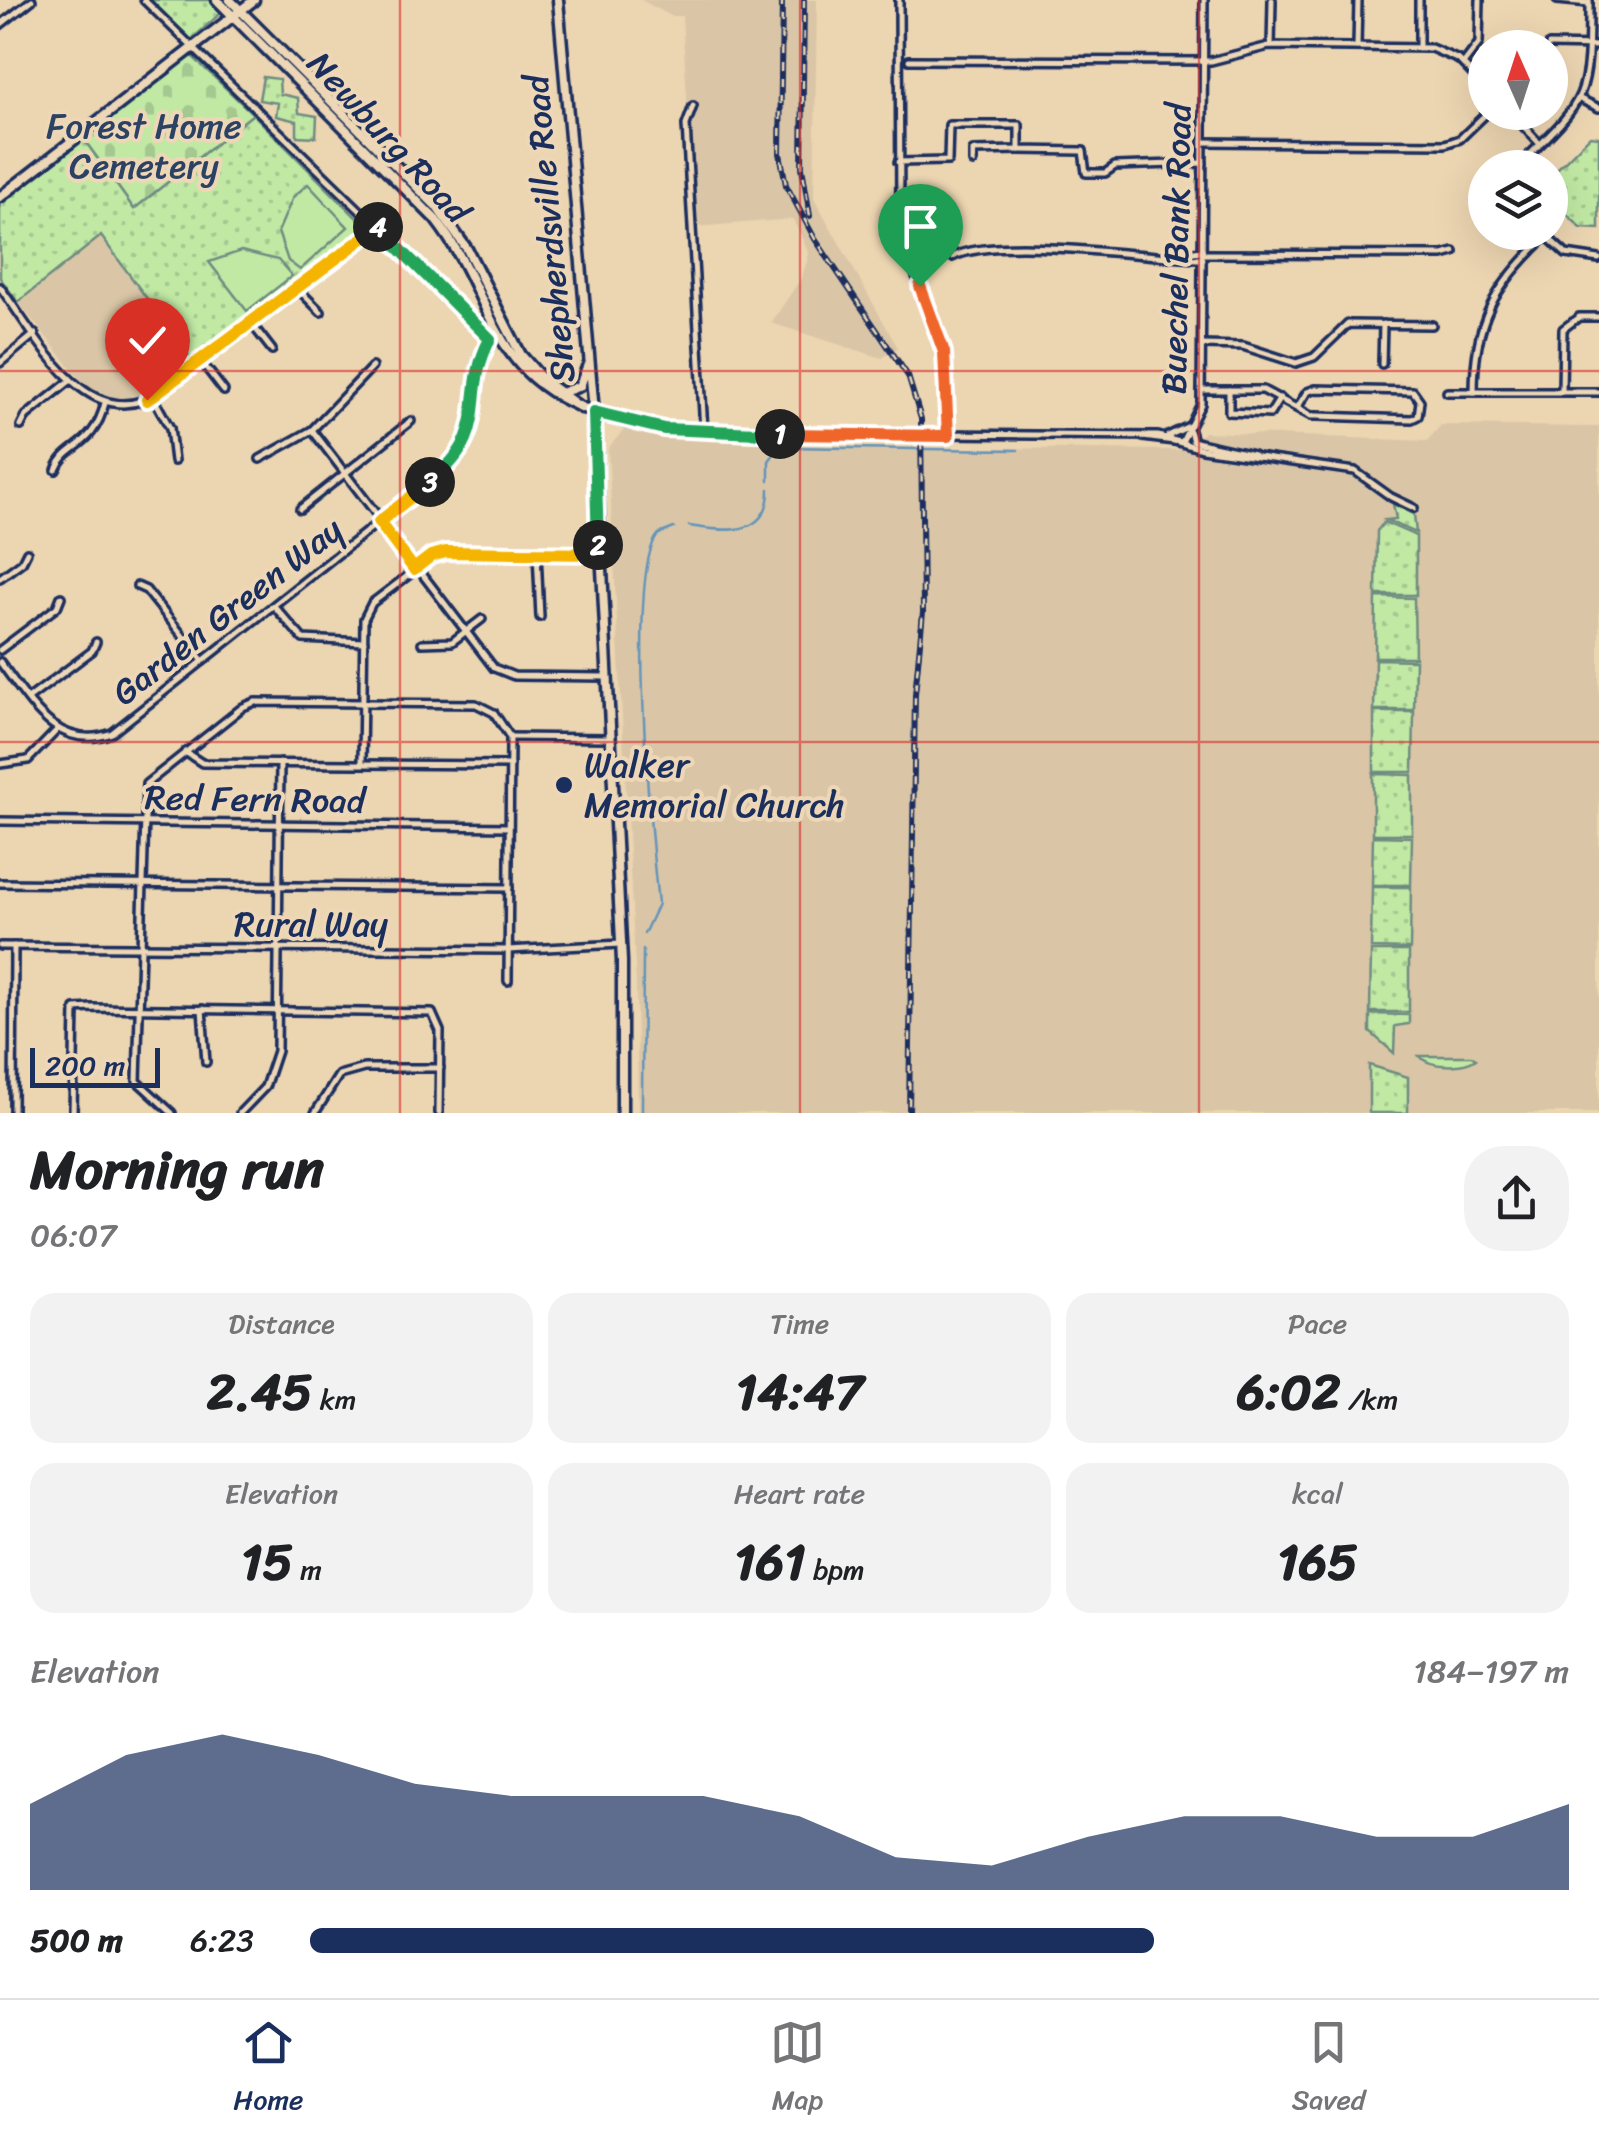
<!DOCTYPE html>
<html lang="en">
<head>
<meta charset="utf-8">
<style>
  :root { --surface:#fff; --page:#f2f2f2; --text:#202124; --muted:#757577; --line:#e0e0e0; --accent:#1b2f5e }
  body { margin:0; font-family:Sriracha,sans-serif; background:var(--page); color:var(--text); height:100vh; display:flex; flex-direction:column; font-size:38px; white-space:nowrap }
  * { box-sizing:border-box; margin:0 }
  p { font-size:32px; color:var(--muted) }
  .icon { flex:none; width:55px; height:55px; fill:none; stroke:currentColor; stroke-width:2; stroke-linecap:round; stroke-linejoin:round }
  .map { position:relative; height:1113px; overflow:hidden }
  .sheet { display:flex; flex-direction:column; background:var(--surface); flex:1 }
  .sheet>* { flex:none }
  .needle { width:65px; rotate:357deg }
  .fabs { position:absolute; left:1468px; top:30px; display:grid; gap:20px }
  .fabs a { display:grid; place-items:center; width:100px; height:100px; border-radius:50%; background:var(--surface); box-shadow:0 10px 40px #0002; font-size:50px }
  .scale { position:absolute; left:30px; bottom:25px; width:130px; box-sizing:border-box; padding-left:10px; border:5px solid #1b2f5e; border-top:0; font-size:28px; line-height:35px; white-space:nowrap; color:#1b2f5e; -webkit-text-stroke:8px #edd7b6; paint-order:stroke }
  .pin { position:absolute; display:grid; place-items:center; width:85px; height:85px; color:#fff; margin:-102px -42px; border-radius:50% 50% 50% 0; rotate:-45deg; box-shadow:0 0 10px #0007 }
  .pin .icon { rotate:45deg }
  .km { position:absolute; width:50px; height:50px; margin:-25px; border-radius:50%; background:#222; color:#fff; font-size:28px; line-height:50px; text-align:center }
  .round { display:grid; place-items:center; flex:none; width:105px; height:105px; border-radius:40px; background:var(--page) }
  .overview { display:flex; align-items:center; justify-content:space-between; height:170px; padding:0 30px }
  h1 { font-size:55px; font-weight:700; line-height:75px }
  .figures { display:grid; grid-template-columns:repeat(3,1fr); gap:15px; height:170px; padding:10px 30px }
  .figures div { display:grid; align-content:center; border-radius:25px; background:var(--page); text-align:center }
  .figures b { font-size:50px; font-weight:700 }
  .figures small { font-size:28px; font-weight:400 }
  .figures p { font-size:28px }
  .chart { height:280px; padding:20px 30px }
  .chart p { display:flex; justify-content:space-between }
  .chart svg { width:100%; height:180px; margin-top:10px; fill:var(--accent); opacity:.7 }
  ul { padding:0 30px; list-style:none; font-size:32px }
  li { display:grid; grid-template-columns:160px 120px 1fr; align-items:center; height:75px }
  li i { height:25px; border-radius:12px; background:var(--accent) }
  .menu { display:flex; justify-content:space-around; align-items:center; height:140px; border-top:2px solid var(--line); background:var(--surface); font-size:28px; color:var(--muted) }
  .menu a { display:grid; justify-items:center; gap:5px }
  .menu .current { color:var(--accent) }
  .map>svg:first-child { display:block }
  .built { fill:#dac6a6 }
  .green { fill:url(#green-dots); stroke:#6e8c81; stroke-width:2.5 }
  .cemetery { fill:url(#cemetery-stones); stroke:#6e8c81; stroke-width:2.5 }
  .pitch { fill:#c1e9a4; stroke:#6e8c81; stroke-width:2.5 }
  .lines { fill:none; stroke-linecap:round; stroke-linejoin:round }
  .stream { stroke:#6594ba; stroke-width:2.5 }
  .street-casing { stroke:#1b2f5e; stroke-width:12 }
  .secondary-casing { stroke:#1b2f5e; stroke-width:15 }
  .street { stroke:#edd7b6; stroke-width:5 }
  .secondary { stroke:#edd7b6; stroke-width:8 }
  .rail-casing { stroke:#1b2f5e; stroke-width:6 }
  .rail { stroke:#edd7b6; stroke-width:2.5; stroke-dasharray:8; stroke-linecap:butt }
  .split-1-casing { stroke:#fff; stroke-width:20 }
  .split-2-casing { stroke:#fff; stroke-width:20 }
  .split-3-casing { stroke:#fff; stroke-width:20 }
  .split-4-casing { stroke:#fff; stroke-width:20 }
  .split-5-casing { stroke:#fff; stroke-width:20 }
  .split-1 { stroke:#f0652b; stroke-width:12 }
  .split-2 { stroke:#22a559; stroke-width:12 }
  .split-3 { stroke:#f5b400; stroke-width:12 }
  .split-4 { stroke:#22a559; stroke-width:12 }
  .split-5 { stroke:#f5b400; stroke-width:12 }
  .grid { fill:none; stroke:#d62828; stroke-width:2.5; stroke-opacity:0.55 }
  .poi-dot { fill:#1b2f5e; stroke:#edd7b6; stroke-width:4 }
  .labels { text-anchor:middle; stroke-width:8; stroke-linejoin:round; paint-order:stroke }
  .park-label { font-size:35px; fill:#2c4265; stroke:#edd7b6 }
  .street-label { font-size:35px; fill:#1b2f5e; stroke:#edd7b6 }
  .poi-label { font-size:35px; fill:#1b2f5e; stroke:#edd7b6; text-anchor:start }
</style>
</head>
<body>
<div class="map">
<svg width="1599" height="1113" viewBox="0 0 1599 1113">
  <defs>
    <pattern id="green-dots" width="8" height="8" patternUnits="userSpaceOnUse" patternTransform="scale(2.5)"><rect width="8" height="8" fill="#c1e9a4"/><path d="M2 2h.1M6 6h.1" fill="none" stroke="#a5c890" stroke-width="1.8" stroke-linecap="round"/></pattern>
    <pattern id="cemetery-stones" width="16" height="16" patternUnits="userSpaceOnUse" patternTransform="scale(2.5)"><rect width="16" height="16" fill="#c1e9a4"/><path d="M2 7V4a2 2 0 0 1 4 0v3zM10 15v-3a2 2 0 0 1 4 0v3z" fill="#a5c890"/></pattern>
  </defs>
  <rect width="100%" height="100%" fill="#ecd5b1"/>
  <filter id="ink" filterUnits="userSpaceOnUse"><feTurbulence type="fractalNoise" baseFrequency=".01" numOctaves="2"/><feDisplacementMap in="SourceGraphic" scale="20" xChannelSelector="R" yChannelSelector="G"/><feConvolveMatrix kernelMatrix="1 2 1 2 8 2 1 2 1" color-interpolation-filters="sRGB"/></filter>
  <g filter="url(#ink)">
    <!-- built -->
    <g class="built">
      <polygon points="641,0 817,0 814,198 898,348 882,358 771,323 802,277 809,254 793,219 695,227 682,16 671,16"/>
      <polygon points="253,114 366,227 139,399 111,400 88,389 18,302"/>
      <polygon points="1441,425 1599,427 1599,1113 638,1113 636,985 608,448 624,430 704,441 867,447 1179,450 1205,432 1427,441"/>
    </g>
    <!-- green -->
    <g class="green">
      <polygon points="150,0 213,0 223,11 191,40"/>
      <polygon points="263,77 279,79 280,94 298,98 299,113 317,116 316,137 297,136 297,121 276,116 278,103 259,100"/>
      <polygon points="253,114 366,227 192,360 101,236 18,302 0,278 0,204 83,138 134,209"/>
      <polygon points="1590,136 1599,137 1599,229 1581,228 1550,198 1550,176"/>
      <polygon points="1393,504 1414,514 1416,533 1386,520 1396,519"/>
      <polygon points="1384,522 1416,536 1416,595 1376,595 1377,531"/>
      <polygon points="1376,597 1414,598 1415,657 1375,657"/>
      <polygon points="1375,659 1415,660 1414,710 1374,710"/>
      <polygon points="1374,712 1414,712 1413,772 1374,772"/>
      <polygon points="1373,774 1412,775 1412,834 1373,834"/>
      <polygon points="1373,836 1412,837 1411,885 1372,885"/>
      <polygon points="1372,887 1411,887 1410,949 1371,948"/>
      <polygon points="1371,951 1409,951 1409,1012 1370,1012"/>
      <polygon points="1370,1014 1409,1015 1409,1024 1395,1026 1394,1053 1370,1032"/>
      <path d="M1419,1056H1471L1476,1059C1463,1068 1430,1068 1419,1056Z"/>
      <polygon points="1369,1065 1408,1077 1408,1113 1369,1113"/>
    </g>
    <!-- cemetery -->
    <polygon class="cemetery" points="192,56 253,114 134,209 83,138"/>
    <!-- pitch -->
    <g class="pitch">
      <polygon points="308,184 348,227 300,270 288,261 278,232 293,197"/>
      <polygon points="241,251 278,260 292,276 247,311 209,262"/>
    </g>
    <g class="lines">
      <!-- stream -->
      <g class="stream">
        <polyline points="924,449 1018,450"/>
        <polyline points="769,481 769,461 779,447 918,449"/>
        <path d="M689,526C726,532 769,537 769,489"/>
        <path d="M644,934L658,904C652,847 625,566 659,534L674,528"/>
        <polyline points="642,1113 643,950"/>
      </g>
      <defs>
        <g id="street">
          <polyline points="899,0 900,215 913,268 944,353 948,436"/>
          <polyline points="1557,0 1589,3"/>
          <polyline points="0,25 32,0"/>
          <polyline points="1549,45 1599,46"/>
          <polyline points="1271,46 1272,0"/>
          <polyline points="1357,47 1358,0"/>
          <polyline points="1419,47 1419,0"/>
          <polyline points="909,60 1211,61 1269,46 1431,48 1459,60 1485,87"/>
          <polyline points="1463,64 1479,43 1480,0"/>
          <polyline points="1580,99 1599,108"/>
          <polyline points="693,106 686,125 704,431"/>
          <polyline points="1510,112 1540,144"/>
          <polyline points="1203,142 1445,144 1460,139 1488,112"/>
          <polyline points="898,162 948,161 949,125 1019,125 1019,150 1083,151 1086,173 1105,173 1115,166 1203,163"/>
          <polyline points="973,162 973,151 1019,150"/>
          <path d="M1516,168C1588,98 1589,101 1589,0"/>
          <polyline points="1542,232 1566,254 1599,259"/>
          <polyline points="1203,254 1443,255 1454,252"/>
          <polyline points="1165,255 1203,251"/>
          <path d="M952,257C999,234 1145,258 1203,259"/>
          <path d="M0,287C38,338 88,440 162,391L378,227"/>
          <polyline points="297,288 321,312"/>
          <polyline points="251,323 272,350"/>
          <polyline points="1203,345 1243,346 1296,363 1314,357 1348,324 1432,325"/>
          <polyline points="201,361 224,391"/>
          <polyline points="0,363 35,334"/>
          <polyline points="1382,364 1383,324"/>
          <polyline points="1201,390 1263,390 1311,416 1317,416 1412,419 1418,416 1420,401 1413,391 1315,389 1307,392 1297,408"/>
          <polyline points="1229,390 1229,412 1270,414 1280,398"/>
          <polyline points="1447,392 1599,392"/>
          <path d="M1474,392C1474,321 1494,286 1546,237"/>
          <polyline points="1562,392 1563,329 1579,317 1599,317"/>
          <polyline points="153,397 170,428 174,461"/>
          <polyline points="594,412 628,424 704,432 1158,436 1202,449 1355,471 1391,497 1414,508"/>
          <polyline points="21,426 26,416 71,380"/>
          <polyline points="312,430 494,668 514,676 606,677"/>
          <polyline points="1190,431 1193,441 1200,443 1254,455"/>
          <polyline points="1168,436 1189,426"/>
          <polyline points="1143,437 1182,442"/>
          <polyline points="1182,442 1201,404 1204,0"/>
          <polyline points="260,459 312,430 372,367"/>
          <path d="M56,470C66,443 93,450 105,403"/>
          <polyline points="300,509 411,421"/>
          <polyline points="537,553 540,617"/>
          <polyline points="0,578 22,562 27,552"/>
          <polyline points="137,586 146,590 203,661"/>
          <polyline points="274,606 303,639 364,642"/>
          <polyline points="422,643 452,642 482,619"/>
          <polyline points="0,650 57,607 61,597"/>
          <path d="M0,662C29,700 56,753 112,733L447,468C486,434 467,404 477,363C480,352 490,346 488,335L144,0"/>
          <polyline points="28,699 92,651 96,642"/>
          <polyline points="510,737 609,738"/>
          <polyline points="185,752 202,763 510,765"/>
          <polyline points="362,763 364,619 372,603 435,555 599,554"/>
          <polyline points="0,764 28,760 57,730"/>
          <polyline points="0,821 509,827"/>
          <polyline points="0,883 509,888"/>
          <polyline points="0,946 508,950 621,944"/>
          <polyline points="508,981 510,737"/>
          <polyline points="202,1009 206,1062"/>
          <polyline points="13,1113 14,946"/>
          <polyline points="73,1113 75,1009 92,1008 432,1013 440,1031 439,1113"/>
          <polyline points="172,1113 137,1081 146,784 243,707 255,702 476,704 494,713 510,737"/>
          <polyline points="240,1113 265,1087 277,1051 280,763"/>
          <polyline points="315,1113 339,1075 364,1068 440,1068"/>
        </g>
        <g id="secondary">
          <path d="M217,0L435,219C498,300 485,373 594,412"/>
          <polyline points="230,0 436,206 467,249 521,355 543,380 581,408"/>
          <polyline points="558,0 594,412 622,961 622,1113"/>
          <polyline points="0,197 254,0"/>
          <polyline points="561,393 580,386 587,367"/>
        </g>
      </defs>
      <!-- street casing -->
      <use href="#street" class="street-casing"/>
      <!-- secondary casing -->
      <use href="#secondary" class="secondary-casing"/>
      <!-- street -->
      <use href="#street" class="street"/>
      <!-- secondary -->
      <use href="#secondary" class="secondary"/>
      <defs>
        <g id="rail">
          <polyline points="782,0 780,153 786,185 815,239 908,376 921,419 923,612 915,694 909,1113"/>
          <polyline points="804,0 802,167 810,216"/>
        </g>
      </defs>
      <!-- rail casing -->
      <use href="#rail" class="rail-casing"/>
      <!-- rail -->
      <use href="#rail" class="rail"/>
    </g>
  </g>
  <g class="lines" filter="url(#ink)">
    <defs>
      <polyline id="split-1" points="780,434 948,436 944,352 920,286"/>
      <polyline id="split-2" points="598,545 594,412 664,429 780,434"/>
      <polyline id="split-3" points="430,482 379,522 414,569 431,556 446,552 599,554 598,545"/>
      <path id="split-4" d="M378,227L490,339C459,399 495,430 430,482"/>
      <polyline id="split-5" points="147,400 378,227"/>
    </defs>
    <!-- split-1 casing -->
    <use href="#split-1" class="split-1-casing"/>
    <!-- split-2 casing -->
    <use href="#split-2" class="split-2-casing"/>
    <!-- split-3 casing -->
    <use href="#split-3" class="split-3-casing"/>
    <!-- split-4 casing -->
    <use href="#split-4" class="split-4-casing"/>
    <!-- split-5 casing -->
    <use href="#split-5" class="split-5-casing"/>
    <!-- split-1 -->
    <use href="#split-1" class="split-1"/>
    <!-- split-2 -->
    <use href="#split-2" class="split-2"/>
    <!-- split-3 -->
    <use href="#split-3" class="split-3"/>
    <!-- split-4 -->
    <use href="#split-4" class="split-4"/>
    <!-- split-5 -->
    <use href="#split-5" class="split-5"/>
  </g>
  <!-- grid -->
  <path class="grid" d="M400,0V1113M800,0V1113M1199,0V1113M0,371H1599M0,742H1599"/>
  <!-- markers -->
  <circle class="poi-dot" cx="564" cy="785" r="10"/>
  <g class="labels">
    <!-- park labels -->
    <g class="park-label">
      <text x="144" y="138">Forest Home<tspan x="144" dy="40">Cemetery</tspan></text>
    </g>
    <!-- street labels -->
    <g class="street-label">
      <text transform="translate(389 137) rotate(47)" y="12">Newburg Road</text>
      <text transform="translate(549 229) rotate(-95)" y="12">Shepherdsville Road</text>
      <text transform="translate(1176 249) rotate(-89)" y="12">Buechel Bank Road</text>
      <text transform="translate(227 611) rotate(-38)" y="12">Garden Green Way</text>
      <text transform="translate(255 799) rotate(1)" y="12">Red Fern Road</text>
      <text x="311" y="936">Rural Way</text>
    </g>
    <!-- poi labels -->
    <g class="poi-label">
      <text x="584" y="777">Walker<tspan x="584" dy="40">Memorial Church</tspan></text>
    </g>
  </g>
</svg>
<div class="fabs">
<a><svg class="needle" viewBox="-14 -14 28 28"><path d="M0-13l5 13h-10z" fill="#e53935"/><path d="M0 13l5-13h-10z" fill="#757577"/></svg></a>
<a><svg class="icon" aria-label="layers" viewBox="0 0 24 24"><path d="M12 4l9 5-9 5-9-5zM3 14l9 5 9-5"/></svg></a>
</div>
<div class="scale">200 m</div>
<div class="pin" style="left:920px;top:286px;background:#1e9e55"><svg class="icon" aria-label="arrive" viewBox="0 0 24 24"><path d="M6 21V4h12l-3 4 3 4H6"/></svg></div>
<div class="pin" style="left:147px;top:400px;background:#d93025"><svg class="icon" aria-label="check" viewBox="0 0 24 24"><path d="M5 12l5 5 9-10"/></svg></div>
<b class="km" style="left:780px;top:434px">1</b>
<b class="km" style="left:598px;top:545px">2</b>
<b class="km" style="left:430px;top:482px">3</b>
<b class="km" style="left:378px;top:227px">4</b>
</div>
<section class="sheet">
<div class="overview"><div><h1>Morning run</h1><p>06:07</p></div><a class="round"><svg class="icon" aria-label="share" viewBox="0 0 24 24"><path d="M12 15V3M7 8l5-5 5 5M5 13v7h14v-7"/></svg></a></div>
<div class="figures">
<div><p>Distance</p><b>2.45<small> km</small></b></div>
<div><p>Time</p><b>14:47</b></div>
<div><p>Pace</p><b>6:02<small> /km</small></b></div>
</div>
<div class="figures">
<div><p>Elevation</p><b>15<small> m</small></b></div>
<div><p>Heart rate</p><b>161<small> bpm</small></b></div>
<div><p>kcal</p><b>165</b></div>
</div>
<div class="chart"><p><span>Elevation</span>184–197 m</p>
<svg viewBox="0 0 160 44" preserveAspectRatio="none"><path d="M0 44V23L10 11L20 6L30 11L40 18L50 21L60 21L70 21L80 26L90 36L100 38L110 31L120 26L130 26L140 31L150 31L160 23V44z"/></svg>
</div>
<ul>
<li><b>500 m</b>6:23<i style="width:67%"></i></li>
</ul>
</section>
<nav class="menu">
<a class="current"><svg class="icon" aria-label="home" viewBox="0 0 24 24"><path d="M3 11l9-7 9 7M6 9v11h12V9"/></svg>Home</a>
<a><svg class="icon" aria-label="map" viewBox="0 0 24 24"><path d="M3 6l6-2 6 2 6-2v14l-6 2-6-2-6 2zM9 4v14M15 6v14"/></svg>Map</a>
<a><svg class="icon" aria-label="saved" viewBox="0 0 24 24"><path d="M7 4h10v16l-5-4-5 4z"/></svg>Saved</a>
</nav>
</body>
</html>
